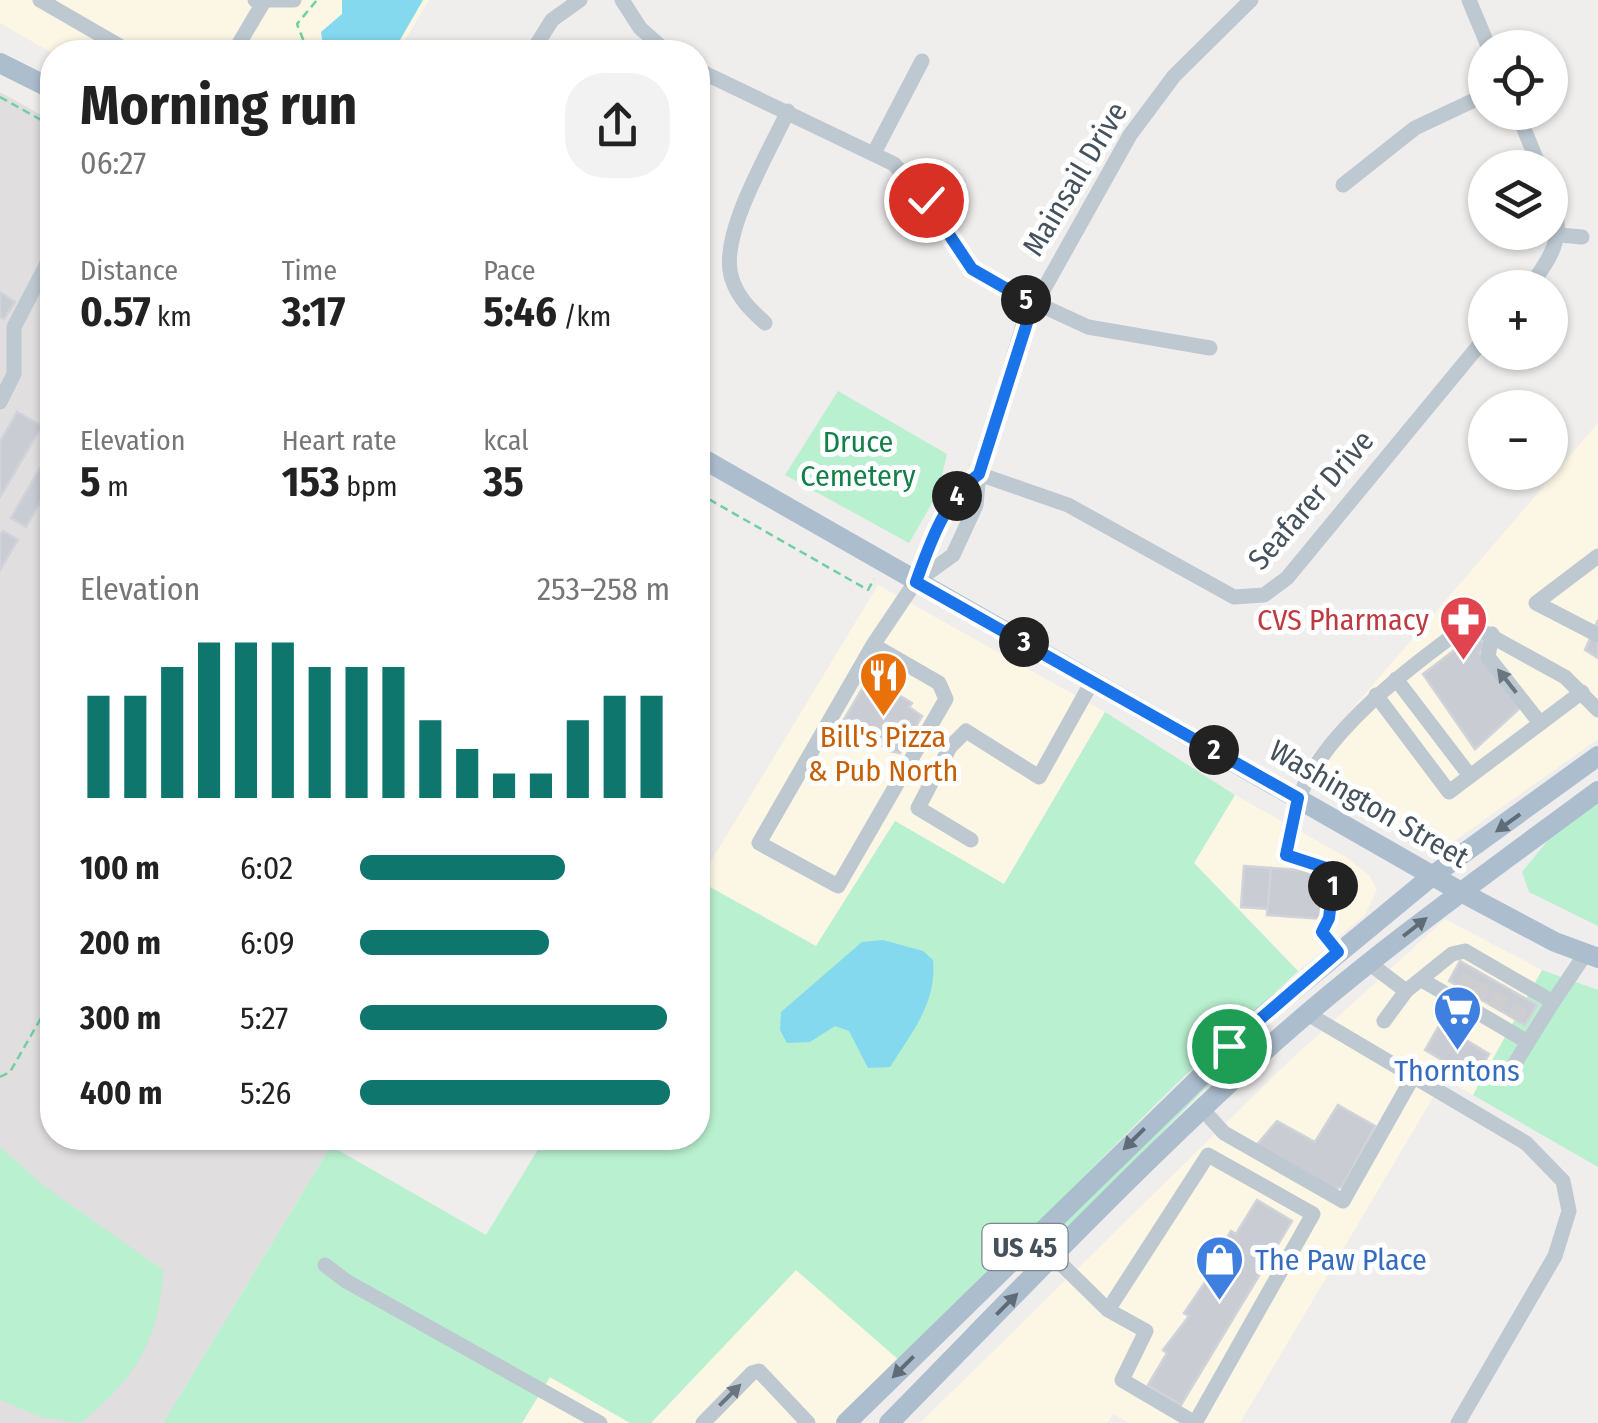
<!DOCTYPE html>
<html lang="en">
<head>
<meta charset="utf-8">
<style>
  :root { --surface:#fff; --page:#f2f2f2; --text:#222; --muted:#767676; --accent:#0f766e }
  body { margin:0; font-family:"Fira Sans Condensed",sans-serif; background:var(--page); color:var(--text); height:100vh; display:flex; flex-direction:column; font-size:38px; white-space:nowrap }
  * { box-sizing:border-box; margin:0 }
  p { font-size:32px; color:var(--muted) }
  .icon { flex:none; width:55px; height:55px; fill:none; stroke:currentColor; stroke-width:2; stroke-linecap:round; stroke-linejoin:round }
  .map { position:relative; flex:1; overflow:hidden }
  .side { position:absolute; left:40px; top:40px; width:670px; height:1110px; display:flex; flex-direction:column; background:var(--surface); border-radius:40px; box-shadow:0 2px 8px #0004 }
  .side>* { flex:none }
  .tools { position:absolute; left:1468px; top:30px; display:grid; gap:20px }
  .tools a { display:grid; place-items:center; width:100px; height:100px; border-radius:50%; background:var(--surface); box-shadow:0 2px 8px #0004; font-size:50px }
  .pin { position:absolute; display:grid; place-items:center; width:85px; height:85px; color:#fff; margin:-42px; border:5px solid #fff; border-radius:50%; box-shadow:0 2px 10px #0007 }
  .km { position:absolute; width:50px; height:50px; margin:-25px; border-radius:50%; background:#222; color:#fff; font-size:28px; line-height:50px; text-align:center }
  .round { display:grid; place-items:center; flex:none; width:105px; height:105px; border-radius:40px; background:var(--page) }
  .summary { display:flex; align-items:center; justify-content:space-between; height:170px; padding:0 40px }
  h1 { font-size:55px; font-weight:700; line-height:75px }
  .figures { display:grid; grid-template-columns:repeat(3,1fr); gap:15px; height:170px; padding:10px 40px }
  .figures div { display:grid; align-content:center }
  .figures b { font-size:42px; font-weight:700 }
  .figures small { font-size:28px; font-weight:400 }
  .figures p { font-size:28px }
  .chart { height:280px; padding:20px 40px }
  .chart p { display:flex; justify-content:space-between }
  .chart svg { width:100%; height:180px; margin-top:10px; stroke:var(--accent); stroke-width:6 }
  ul { padding:0 40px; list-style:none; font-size:32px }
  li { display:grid; grid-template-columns:160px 120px 1fr; align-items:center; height:75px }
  li i { height:25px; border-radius:12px; background:var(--accent) }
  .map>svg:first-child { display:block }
  .commercial { fill:#fcf6e5 }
  .education { fill:#e1dedf }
  .green { fill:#b9f0cf }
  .water { fill:#84d9ef }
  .building { fill:#caccd3; stroke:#d1d3da; stroke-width:2.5 }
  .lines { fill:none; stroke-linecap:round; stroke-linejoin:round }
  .minor-tunnel { stroke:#ceced0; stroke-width:15; stroke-dasharray:15 8; stroke-linecap:butt }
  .path { stroke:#70d0a1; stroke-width:2.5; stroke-dasharray:8 5; stroke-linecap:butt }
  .minor { stroke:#bdc8d1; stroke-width:15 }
  .major { stroke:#acbdce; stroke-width:20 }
  .oneway { fill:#69757f }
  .oneway2 { fill:#5f6c78 }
  .route-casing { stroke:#fff; stroke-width:20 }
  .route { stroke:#1a73e8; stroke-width:12 }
  .labels { text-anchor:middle; stroke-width:10; stroke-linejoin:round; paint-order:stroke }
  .shield { fill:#fff; stroke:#7d858d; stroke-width:2.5 }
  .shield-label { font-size:28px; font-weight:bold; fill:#45515c }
  .street-label { font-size:30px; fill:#45515c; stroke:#fff }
  .park-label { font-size:30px; fill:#13804a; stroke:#fff }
  .health-label { font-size:30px; fill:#be3a42; stroke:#fff; text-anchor:end }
  .food-label { font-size:30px; fill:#c56008; stroke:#fff }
  .shop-label { font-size:30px; fill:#366cbe; stroke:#fff }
</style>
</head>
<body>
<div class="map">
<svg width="1598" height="1423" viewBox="0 0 1598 1423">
  <rect width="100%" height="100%" fill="#f0eded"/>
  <!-- commercial -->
  <g class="commercial">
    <polygon points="0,0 429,0 398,52 52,53 0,23"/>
    <polygon points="1598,423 1598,739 1457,839 1443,844 1419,842 1298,772"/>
    <polygon points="878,585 1105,712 1004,884 895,821 816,946 699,881"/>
    <polygon points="1235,795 1346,857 1369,875 1377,890 1365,915 1298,971 1194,863"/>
    <polygon points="1445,919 1542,970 1473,1095 1444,1079 1240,1423 1129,1423 1113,1414 1107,1423 920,1423 1284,1066"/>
    <polygon points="796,1270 900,1361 839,1423 651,1423"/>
    <polygon points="550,1377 630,1423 522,1423"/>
  </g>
  <!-- education -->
  <polygon class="education" points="0,92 52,121 52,1138 316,1138 331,1146 163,1423 0,1423"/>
  <!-- green -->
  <g class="green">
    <polygon points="838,391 947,454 938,493 909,543 785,475"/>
    <polygon points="1105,712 1235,795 1194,863 1298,971 1175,1085 900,1361 796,1270 651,1423 630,1423 550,1377 522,1423 163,1423 331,1146 486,1235 545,1138 698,1138 699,881 816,946 895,821 1004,884"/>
    <polygon points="1598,803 1598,926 1529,892 1522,872 1549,839"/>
    <polygon points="1542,970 1598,990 1598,1167 1473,1095"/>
    <polygon points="1217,1069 1221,1072 1028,1270 1024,1267 1075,1209"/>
    <path d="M0,1147L44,1186L163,1270C160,1340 134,1381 80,1423L38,1416L0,1400Z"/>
  </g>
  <!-- water -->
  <g class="water">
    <polygon points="342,0 423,0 393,52 324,52 321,32 342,14"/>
    <path d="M883,940L923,951L933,960C937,1003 912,1032 890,1067L868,1068L849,1031L835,1026L810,1042L787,1043L780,1030L781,1012L862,942Z"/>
  </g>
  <!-- building -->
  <g class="building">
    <polygon points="0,292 15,302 4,319 0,317"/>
    <polygon points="17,412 42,426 0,497 0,442"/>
    <polygon points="52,447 52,481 26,527 11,518"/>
    <polygon points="3,531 18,540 0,570 0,535"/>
    <polygon points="1598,620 1598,658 1585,650"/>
    <polygon points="1480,638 1486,647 1479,653 1521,707 1475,749 1423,674 1469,639 1473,644"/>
    <polygon points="866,682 879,690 882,685 912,703 909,707 922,716 900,753 890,751 843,721"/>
    <polygon points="1244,866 1271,868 1268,909 1241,907"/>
    <polygon points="1271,868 1327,872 1323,919 1267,915"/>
    <polygon points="1460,961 1537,1005 1525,1025 1449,981"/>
    <polygon points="1440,1024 1489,1054 1475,1079 1425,1050"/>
    <polygon points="1338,1105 1375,1126 1342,1187 1329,1190 1255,1147 1277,1121 1315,1142"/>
    <polygon points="1257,1200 1292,1221 1181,1405 1148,1385 1167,1353 1163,1350 1189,1316 1184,1313 1227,1250 1222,1246 1231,1231 1236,1234"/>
  </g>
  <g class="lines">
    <!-- minor-tunnel -->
    <g class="minor-tunnel">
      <polyline points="1462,989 1473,968"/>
      <polyline points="1477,998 1488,977"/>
      <polyline points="1495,1008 1507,988"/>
      <polyline points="1514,1019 1526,999"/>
    </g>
    <!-- path -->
    <g class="path">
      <polyline points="308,52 297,24 317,0"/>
      <polyline points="0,97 52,126"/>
      <polyline points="698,493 868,590 874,579"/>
      <polyline points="0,1077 10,1072 52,999"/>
    </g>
    <!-- minor -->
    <g class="minor">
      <polyline points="40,0 130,52"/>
      <polyline points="255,0 294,0"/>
      <polyline points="622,0 640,28 667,52"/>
      <polyline points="1469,0 1489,48"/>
      <polyline points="234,52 263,3"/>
      <polyline points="532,52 552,20 580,0"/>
      <polyline points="698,70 894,164 926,200 964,261 999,286 1088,327 1210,348"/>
      <polyline points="1517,112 1540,168"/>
      <polyline points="875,151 922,61"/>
      <polyline points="1343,185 1415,128 1485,95"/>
      <polyline points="1560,235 1582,237"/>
      <path d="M1528,288C1555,254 1566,233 1550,190"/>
      <path d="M765,323C751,310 738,298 732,279C717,237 770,151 788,111"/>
      <polyline points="0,402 14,374 14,327 52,254"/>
      <polyline points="979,474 1068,505 1234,597 1264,595 1287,578 1485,338"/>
      <polyline points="1598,556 1536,603 1598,635"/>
      <polyline points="917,581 953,555 976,505 979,474 1022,328 1130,135 1174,76 1251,0"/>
      <polyline points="1492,634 1488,657 1540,723"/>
      <polyline points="873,645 939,683 946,699 838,886 759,843 873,645 916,581 931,541 962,486 979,474"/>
      <polyline points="1396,679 1470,776"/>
      <polyline points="1376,695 1449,792 1582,692"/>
      <polyline points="971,840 918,808 950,747 966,731 1039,777 1093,680"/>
      <path d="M1338,952L1322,932L1329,917L1334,876L1327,869L1286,855C1290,837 1292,818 1298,801C1320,734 1413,664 1469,624L1565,677L1598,710"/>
      <polyline points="1369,963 1406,991 1452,954 1465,951 1553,1002 1586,953"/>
      <polyline points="1422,980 1528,1042 1553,1002"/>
      <polyline points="1308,1014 1526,1143 1563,1181 1569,1211 1555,1256 1458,1423"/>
      <polyline points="1384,1021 1406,991"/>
      <polyline points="1508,1075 1528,1042"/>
      <polyline points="1203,1110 1224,1133 1343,1201 1414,1075"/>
      <polyline points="1053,1256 1108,1310 1146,1331 1122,1380 1195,1423 1313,1214 1208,1155 1108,1310"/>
      <polyline points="325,1265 346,1281 600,1423"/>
      <polyline points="703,1423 752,1373 759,1371 808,1423"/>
    </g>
    <!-- major -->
    <g class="major">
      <polyline points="0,63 52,89"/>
      <polyline points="698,456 1461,892 1555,942 1598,958"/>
      <polyline points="846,1423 1265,1014 1432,876 1598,756"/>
      <path d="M889,1423C1017,1293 1143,1159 1279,1038C1380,949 1490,871 1598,791"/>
    </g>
  </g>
  <!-- one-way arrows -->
  <defs><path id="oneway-solid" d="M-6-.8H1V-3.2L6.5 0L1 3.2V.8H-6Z" transform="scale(2.5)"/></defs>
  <g class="oneway">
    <use href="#oneway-solid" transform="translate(1507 681) rotate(-128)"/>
    <use href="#oneway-solid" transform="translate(730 1395) rotate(-45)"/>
  </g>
  <g class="oneway2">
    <use href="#oneway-solid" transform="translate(1508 823) rotate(144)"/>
    <use href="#oneway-solid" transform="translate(1415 927) rotate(-38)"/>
    <use href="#oneway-solid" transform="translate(1134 1139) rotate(135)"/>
    <use href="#oneway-solid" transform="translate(1007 1304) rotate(-45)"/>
    <use href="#oneway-solid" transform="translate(903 1367) rotate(135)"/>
  </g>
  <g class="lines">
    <defs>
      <path id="route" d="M926,200L972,269L1033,304L979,474C945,499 930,543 916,582L1298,798L1286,855L1326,868L1334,876L1329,918L1322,932L1338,952L1229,1046"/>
    </defs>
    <!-- route casing -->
    <use href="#route" class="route-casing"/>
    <!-- route -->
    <use href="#route" class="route"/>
  </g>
  <!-- icons -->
  <defs>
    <symbol id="pharmacy-pin" viewBox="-11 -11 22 30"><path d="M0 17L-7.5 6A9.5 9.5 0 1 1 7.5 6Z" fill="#e0444e" stroke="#fff"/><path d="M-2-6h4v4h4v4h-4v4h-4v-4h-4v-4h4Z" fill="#fff"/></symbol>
    <symbol id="restaurant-pin" viewBox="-11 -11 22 30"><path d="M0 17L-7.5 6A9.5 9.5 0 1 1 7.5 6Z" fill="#e8710a" stroke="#fff"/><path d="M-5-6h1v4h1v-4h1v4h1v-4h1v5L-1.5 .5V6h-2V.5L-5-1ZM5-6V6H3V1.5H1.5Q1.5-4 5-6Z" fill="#fff"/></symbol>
    <symbol id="supermarket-pin" viewBox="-11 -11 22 30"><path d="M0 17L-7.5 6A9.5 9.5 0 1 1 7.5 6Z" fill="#3f7fe0" stroke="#fff"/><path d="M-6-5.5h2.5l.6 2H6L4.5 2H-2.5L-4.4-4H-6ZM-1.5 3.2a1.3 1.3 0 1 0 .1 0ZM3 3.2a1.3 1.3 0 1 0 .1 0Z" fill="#fff"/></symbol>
    <symbol id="shop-pin" viewBox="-11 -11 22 30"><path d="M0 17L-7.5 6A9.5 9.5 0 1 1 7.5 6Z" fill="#3f7fe0" stroke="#fff"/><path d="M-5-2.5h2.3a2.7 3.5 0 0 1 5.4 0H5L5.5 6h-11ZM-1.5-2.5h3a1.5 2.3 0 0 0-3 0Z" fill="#fff"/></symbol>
  </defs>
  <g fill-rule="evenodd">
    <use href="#pharmacy-pin" x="1436" y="592" width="55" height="75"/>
    <use href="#restaurant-pin" x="856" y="648" width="55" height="75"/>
    <use href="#supermarket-pin" x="1430" y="982" width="55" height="75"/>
    <use href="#shop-pin" x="1192" y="1232" width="55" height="75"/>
  </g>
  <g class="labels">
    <!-- shield labels -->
    <rect class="shield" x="982.5" y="1224" width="85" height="46" rx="8"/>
    <g class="shield-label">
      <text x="1025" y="1257">US 45</text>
    </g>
    <!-- street labels -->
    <g class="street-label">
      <text transform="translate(1075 179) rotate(-59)" y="10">Mainsail Drive</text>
      <text transform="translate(1311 500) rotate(-49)" y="10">Seafarer Drive</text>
      <text transform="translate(1369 804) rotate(30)" y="10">Washington Street</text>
    </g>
    <!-- park labels -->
    <g class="park-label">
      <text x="858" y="452">Druce<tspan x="858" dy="34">Cemetery</tspan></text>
    </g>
    <!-- health labels -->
    <g class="health-label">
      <text x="1429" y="630">CVS Pharmacy</text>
    </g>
    <!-- food labels -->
    <g class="food-label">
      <text x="883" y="747">Bill's Pizza<tspan x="883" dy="34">&amp; Pub North</tspan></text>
    </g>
    <!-- shop labels -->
    <g class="shop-label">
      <text x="1457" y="1081">Thorntons</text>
      <text x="1255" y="1270" text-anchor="start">The Paw Place</text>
    </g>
  </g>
</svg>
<div class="tools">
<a><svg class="icon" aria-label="locate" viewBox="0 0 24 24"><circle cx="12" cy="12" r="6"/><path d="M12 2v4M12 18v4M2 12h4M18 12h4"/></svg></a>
<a><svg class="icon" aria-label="layers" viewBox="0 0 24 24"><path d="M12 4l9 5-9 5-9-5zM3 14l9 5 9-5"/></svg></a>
<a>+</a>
<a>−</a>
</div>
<div class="pin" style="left:1229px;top:1046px;background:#1e9e55"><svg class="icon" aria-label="arrive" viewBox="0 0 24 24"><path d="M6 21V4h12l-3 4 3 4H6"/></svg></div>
<div class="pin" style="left:926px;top:200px;background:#d93025"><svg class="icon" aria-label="check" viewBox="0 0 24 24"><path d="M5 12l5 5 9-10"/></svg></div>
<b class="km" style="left:1333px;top:886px">1</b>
<b class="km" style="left:1214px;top:750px">2</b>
<b class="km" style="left:1024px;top:642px">3</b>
<b class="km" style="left:957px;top:496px">4</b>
<b class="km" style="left:1026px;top:300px">5</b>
<section class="side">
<div class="summary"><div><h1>Morning run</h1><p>06:27</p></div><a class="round"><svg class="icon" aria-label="share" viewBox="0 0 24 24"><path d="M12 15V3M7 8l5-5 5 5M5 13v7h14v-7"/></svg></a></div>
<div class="figures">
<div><p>Distance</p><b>0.57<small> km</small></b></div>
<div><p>Time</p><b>3:17</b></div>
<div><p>Pace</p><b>5:46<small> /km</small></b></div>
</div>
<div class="figures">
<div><p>Elevation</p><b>5<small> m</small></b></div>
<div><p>Heart rate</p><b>153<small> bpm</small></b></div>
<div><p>kcal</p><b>35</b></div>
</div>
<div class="chart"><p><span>Elevation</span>253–258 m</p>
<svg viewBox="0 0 160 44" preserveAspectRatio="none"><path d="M5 44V19M15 44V19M25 44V12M35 44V6M45 44V6M55 44V6M65 44V12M75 44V12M85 44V12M95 44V25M105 44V32M115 44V38M125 44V38M135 44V25M145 44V19M155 44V19"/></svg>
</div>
<ul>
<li><b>100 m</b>6:02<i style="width:66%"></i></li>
<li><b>200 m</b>6:09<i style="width:61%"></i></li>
<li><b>300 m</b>5:27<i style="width:99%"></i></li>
<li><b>400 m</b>5:26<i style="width:100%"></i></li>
</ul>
</section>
</div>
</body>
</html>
